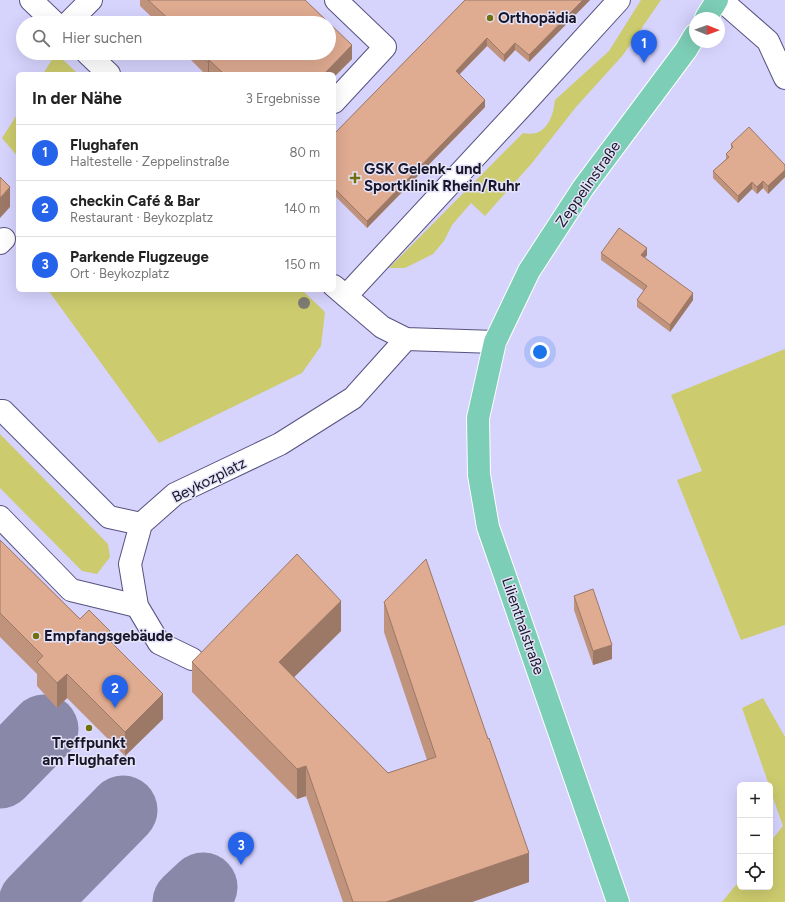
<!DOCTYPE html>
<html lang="de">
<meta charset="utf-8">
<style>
:root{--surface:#fff;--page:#f2f2f2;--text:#222;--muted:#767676;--line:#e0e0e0;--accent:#2563eb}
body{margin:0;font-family:Figtree,sans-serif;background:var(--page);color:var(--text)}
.controls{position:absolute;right:12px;bottom:12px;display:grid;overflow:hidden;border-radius:6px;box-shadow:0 4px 16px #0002}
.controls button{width:36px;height:36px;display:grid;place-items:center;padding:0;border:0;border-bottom:1px solid var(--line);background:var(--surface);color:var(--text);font:20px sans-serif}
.compass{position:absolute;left:689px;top:12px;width:36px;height:36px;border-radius:50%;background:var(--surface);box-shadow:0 4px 16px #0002;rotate:91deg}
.you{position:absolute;left:540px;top:352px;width:14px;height:14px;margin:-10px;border:3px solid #fff;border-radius:50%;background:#1a73e8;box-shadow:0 0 0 6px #1a73e833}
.badge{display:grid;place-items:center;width:26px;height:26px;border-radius:50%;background:var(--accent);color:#fff;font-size:13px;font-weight:700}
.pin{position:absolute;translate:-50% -33px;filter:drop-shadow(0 1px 2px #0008)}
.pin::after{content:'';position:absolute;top:21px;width:14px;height:12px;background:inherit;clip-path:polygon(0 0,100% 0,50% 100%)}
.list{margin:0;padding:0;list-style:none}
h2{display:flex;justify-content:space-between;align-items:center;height:52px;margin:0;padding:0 16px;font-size:17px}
h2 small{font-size:13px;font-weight:400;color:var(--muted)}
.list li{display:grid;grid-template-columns:26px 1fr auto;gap:12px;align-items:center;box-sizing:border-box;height:56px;padding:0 16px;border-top:1px solid var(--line)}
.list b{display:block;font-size:15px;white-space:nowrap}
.list p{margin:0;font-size:13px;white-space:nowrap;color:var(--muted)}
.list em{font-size:13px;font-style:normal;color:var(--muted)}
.icon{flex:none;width:22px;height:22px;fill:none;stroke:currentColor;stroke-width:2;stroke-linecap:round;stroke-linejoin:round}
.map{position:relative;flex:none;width:785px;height:902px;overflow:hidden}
.search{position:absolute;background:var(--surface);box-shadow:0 4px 16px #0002;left:16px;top:16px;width:320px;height:44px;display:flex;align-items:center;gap:10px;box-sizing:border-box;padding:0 14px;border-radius:22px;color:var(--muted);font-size:15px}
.panel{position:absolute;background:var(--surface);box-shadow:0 4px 16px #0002;left:16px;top:72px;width:320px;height:220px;border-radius:6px}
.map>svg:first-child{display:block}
.green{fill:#cccb6e}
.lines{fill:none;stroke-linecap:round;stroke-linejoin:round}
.taxiway{stroke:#8a88a8;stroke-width:69}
.minor-casing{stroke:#57527f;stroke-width:24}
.major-casing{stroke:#fff;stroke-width:24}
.minor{stroke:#fff;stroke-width:22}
.major{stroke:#7dceb6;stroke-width:22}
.tree{fill:#7f7d73}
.wall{fill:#c0937d}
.shaded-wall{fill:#9c7866}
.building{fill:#dfab91;stroke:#9c7866}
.poi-dot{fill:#716f10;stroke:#e4e3f8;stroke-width:1.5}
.labels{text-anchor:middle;stroke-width:3;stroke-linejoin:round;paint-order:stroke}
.poi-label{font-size:15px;font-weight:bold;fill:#181628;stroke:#e4e3f8;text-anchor:start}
.street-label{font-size:15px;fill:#181628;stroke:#e4e3f8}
</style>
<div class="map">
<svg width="785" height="902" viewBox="0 0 785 902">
<rect width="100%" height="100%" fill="#d6d3fd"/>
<g class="green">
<path d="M 641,0 L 661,0 L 623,55 L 576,107 L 532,163 L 485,216 L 471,203 L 452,225 L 444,241 L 433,254 L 405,268 L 389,268 L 523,133 C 545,138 553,119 555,100 L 609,51 Z"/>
<polygon points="56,53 78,74 43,74"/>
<polygon points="18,113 18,157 2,138"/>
<polygon points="48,290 302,290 325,312 321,346 302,373 159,443"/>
<polygon points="785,349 785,625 741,640 677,480 702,471 671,395"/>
<polygon points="0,434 108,544 110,557 97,574 82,571 0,488"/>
<polygon points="763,698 785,737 785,902 722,902 740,880 740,887 770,887 770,842 783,826 770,789 770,785 769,785 742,708"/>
</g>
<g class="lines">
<g class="taxiway">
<polyline points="0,774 44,729"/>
<polyline points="33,902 123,810"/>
<polyline points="187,902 203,887"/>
</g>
<g class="minor-casing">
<g id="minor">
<polyline points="31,0 55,23"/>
<polyline points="721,0 768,41 785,78"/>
<polyline points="68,23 91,0"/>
<polyline points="87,53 109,74"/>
<polyline points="334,102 385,47 336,0"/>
<polyline points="0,243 4,239"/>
<polyline points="334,286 382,327 406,339 495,342"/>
<polyline points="346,296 525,103 619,0"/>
<polyline points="0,411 3,411 109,517 141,524"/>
<polyline points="0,517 71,590 137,606"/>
<polyline points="192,659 159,643 137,606 130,564 141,524 175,494 280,444 353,398 406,339"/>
</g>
</g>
<g class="major-casing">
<g id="major">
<polyline points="706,18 717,0"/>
<polyline points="618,902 488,527 479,475 478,418 495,342 529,271 583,188 686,50 695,35"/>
</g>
</g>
<use href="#minor" class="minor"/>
<use href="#major" class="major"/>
</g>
<circle class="tree" cx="304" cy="303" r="6"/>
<g class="wall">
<polygon points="140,0 305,0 329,23 158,23 140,6"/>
<polygon points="465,0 590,0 529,62 515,50 504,62 487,46 459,74 485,107 367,228 334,195 334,134"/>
<polygon points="185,53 329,53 352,59 334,77 334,74 205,74 185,54"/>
<polygon points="731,144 785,165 785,177 768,194 763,188 757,194 752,189 738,203 713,178 713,171 726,159 726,154 731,150"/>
<polygon points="601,253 647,255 645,258 693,300 670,332 637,307 637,300 644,291 601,260"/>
<polygon points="0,540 80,619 110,641 163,719 125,756 67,698 57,708 37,686 37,674 0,637"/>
<polygon points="574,596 612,659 593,665 574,610"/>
<polygon points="384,602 529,882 472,902 343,902 306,796 297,799 192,692 192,662 341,631 294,677 388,773 427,760 384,632"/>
</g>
<g class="shaded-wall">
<polygon points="583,0 590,0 529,62 529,55"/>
<polygon points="487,38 487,46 456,78 456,71"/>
<polygon points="515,43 515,50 504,62 504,55"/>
<polygon points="352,45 352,59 334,77 334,74 324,74"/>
<polygon points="209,60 209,74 208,74 208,62"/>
<polygon points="485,100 485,107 367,228 367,221"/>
<polygon points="785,170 785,177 768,194 768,186"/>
<polygon points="763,181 763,188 757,194 757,187"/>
<polygon points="752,182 752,189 738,203 738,196"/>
<polygon points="10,187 10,207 0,218 0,198"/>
<polygon points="647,248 647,255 641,262 641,255"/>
<polygon points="693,293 693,300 670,332 670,325"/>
<polygon points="341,601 341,631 279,692 279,662"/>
<polygon points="110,631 110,655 105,636"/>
<polygon points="612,645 612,659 593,665 593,651"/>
<polygon points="67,674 67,698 57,708 57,683"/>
<polygon points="163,694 163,719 125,756 125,732"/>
<polygon points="306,766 306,796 297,799 297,769"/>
<polygon points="529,853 529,882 472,902 386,902"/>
</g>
<g class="building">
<polygon points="148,0 305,0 329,23 173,23"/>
<polygon points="465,0 583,0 529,55 515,43 504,55 487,38 456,71 485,100 367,221 334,188 334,134"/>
<polygon points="329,23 352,45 324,74 224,74 209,60 208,62 198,53 329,53"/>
<polygon points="749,127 785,165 785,170 768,186 763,181 757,187 752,182 738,196 713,171 729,157 726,154 733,147 731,144"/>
<polygon points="0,177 10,187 0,198"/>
<polygon points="619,228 647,248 641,255 693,293 670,325 637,300 647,286 601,253"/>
<polygon points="0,540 80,619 89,610 110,631 105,636 163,694 125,732 67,674 57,683 37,662 43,656 0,613"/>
<polygon points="297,554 341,601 279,662 388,773 436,757 384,602 426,559 488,739 489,738 529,853 386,902 353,902 306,766 297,769 192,662"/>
<polygon points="593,589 612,645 593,651 574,596"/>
</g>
<g class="poi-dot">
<circle cx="490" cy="18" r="4"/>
<path d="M353 172h4v4h4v4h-4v4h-4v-4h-4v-4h4z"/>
<circle cx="36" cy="636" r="4"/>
<circle cx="89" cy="728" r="4"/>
</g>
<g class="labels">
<g class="poi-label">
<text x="498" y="23">Orthopädia</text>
<text x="364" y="174">GSK Gelenk- und<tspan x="364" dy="17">Sportklinik Rhein/Ruhr</tspan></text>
<text x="44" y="641">Empfangsgebäude</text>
<text x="89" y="748" text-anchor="middle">Treffpunkt<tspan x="89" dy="17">am Flughafen</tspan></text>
</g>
<g class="street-label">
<text transform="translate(588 184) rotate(-55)" y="5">Zeppelinstraße</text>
<text transform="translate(209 480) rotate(-27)" y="5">Beykozplatz</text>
<text transform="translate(523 626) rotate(71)" y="5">Lilienthalstraße</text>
</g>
</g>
</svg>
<div class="controls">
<button>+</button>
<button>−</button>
<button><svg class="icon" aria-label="locate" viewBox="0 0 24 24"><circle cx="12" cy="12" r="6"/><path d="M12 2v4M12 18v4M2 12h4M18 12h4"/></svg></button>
</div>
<svg class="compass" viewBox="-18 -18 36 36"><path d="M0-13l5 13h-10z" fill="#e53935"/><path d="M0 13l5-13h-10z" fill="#767676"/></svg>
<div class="you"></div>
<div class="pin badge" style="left:644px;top:63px">1</div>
<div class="pin badge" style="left:115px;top:708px">2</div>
<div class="pin badge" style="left:241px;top:865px">3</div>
<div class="search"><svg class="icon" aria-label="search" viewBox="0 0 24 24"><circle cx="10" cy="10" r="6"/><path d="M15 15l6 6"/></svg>Hier suchen</div>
<section class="panel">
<h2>In der Nähe<small>3 Ergebnisse</small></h2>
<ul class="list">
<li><span class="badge">1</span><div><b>Flughafen</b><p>Haltestelle · Zeppelinstraße</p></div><em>80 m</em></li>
<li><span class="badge">2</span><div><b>checkin Café &amp; Bar</b><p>Restaurant · Beykozplatz</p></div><em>140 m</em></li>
<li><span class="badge">3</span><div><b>Parkende Flugzeuge</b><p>Ort · Beykozplatz</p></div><em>150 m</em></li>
</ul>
</section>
</div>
